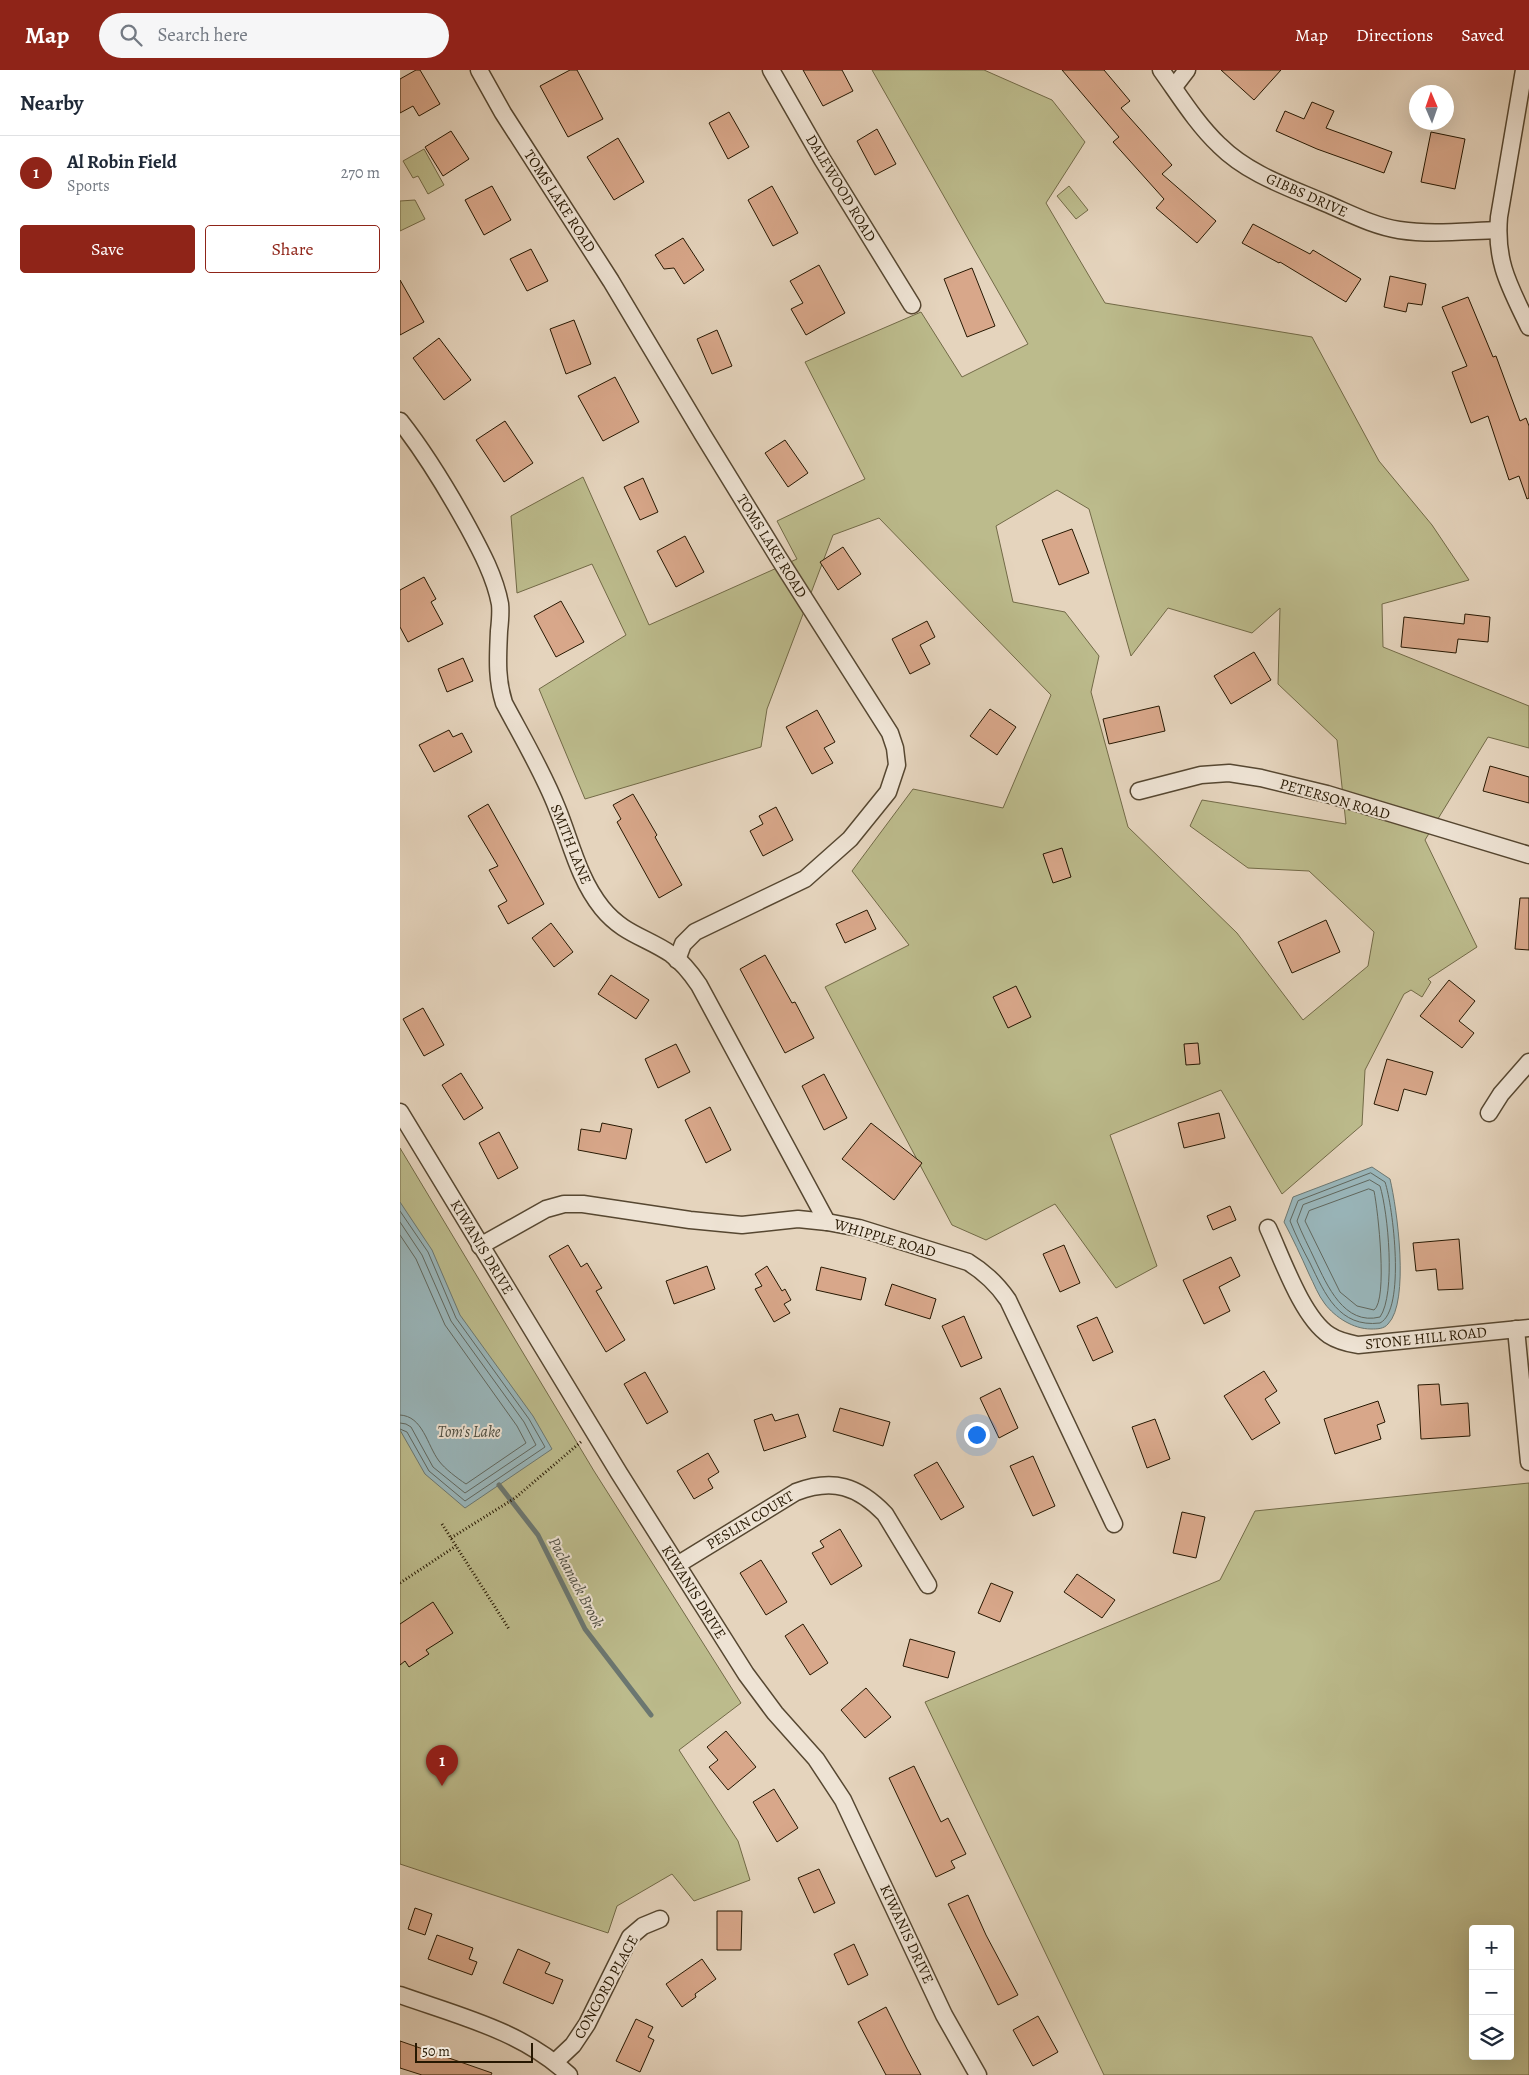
<!DOCTYPE html>
<meta charset="utf-8">
<style>
:root{--surface:#fff;--page:#f6f6f7;--text:#1f2937;--muted:#747a83;--line:#e0e1e3;--accent:#8f2418}
body{margin:0;font-family:Alegreya,serif;background:var(--page);color:var(--text)}
.controls{position:absolute;right:15px;bottom:15px;display:grid;overflow:hidden;border-radius:5px;box-shadow:0 5px 20px #0002}
.controls button{width:45px;height:45px;display:grid;place-items:center;padding:0;border:0;border-bottom:1px solid var(--line);background:var(--surface);color:var(--text);font:25px sans-serif}
.compass{position:absolute;left:1009px;top:15px;width:45px;height:45px;border-radius:50%;background:var(--surface);box-shadow:0 5px 20px #0002;rotate:358deg}
.scale{position:absolute;left:15px;bottom:12px;width:118px;box-sizing:border-box;padding-left:5px;border:2px solid #271802;border-top:0;font-size:14px;line-height:18px;white-space:nowrap;color:#271802;-webkit-text-stroke:4px #eee3d4;paint-order:stroke}
.you{position:absolute;left:576px;top:1364px;width:18px;height:18px;margin:-12px;border:4px solid #fff;border-radius:50%;background:#1a73e8;box-shadow:0 0 0 8px #1a73e833}
.badge{display:grid;place-items:center;width:32px;height:32px;border-radius:50%;background:var(--accent);color:#fff;font-size:16px;font-weight:700}
.pin{position:absolute;translate:-50% -41px;filter:drop-shadow(0 1px 2px #0008)}
.pin::after{content:'';position:absolute;top:26px;width:18px;height:15px;background:inherit;clip-path:polygon(0 0,100% 0,50% 100%)}
.list{margin:0;padding:0;list-style:none}
h2{display:flex;justify-content:space-between;align-items:center;height:65px;margin:0;padding:0 20px;font-size:21px}
h2 small{font-size:16px;font-weight:400;color:var(--muted)}
.list li{display:grid;grid-template-columns:32px 1fr auto;gap:15px;align-items:center;box-sizing:border-box;height:75px;padding:0 20px;border-top:1px solid var(--line)}
.list b{display:block;font-size:19px;white-space:nowrap}
.list p{margin:0;font-size:16px;white-space:nowrap;color:var(--muted)}
.list em{font-size:16px;font-style:normal;color:var(--muted)}
.actions{display:flex;gap:10px;padding:15px 20px}
.actions a{flex:1;padding:11px 0;border:1px solid var(--accent);border-radius:5px;text-align:center;font-size:18px;color:var(--accent)}
.actions .main{background:var(--accent);color:#fff}
.icon{flex:none;width:28px;height:28px;fill:none;stroke:currentColor;stroke-width:2;stroke-linecap:round;stroke-linejoin:round}
.map{position:relative;flex:none;width:1129px;height:2005px;overflow:hidden}
header{display:flex;align-items:center;gap:30px;box-sizing:border-box;height:70px;padding:0 25px;background:var(--accent);color:#fff}
header strong{font-size:24px}
nav{display:flex;gap:28px;margin-inline-start:auto;font-size:18px}
.search{width:350px;height:45px;background:var(--page);display:flex;align-items:center;gap:12px;box-sizing:border-box;padding:0 18px;border-radius:28px;color:var(--muted);font-size:19px}
main{display:flex}
aside{flex:1;background:var(--surface)}
.map>svg:first-child{display:block}
.green{fill:#bcbb8c;stroke:#726a47;fill-rule:evenodd}
.water{fill:#99b6bb;stroke:#6b7771}
.lines{fill:none;stroke-linecap:round;stroke-linejoin:round}
.shore{stroke:#60675e;stroke-width:1}
.stream{stroke:#6b7771;stroke-width:5}
.building{fill:#d8a78a;stroke:#271802}
.street-casing{stroke:#564731;stroke-width:19}
.path{stroke:#271802;stroke-width:3;stroke-dasharray:1 2.5;stroke-linecap:butt}
.street{stroke:#eee3d4;stroke-width:16}
.labels{text-anchor:middle;stroke-width:4;stroke-linejoin:round;paint-order:stroke}
.street-label{font-size:15px;fill:#271802;stroke:#eee3d4}
.water-label{font-size:16px;font-style:italic;fill:#4f4f43;stroke:#eee3d4}
</style>
<header>
<strong>Map</strong>
<div class="search"><svg class="icon" aria-label="search" viewBox="0 0 24 24"><circle cx="10" cy="10" r="6"/><path d="M15 15l6 6"/></svg>Search here</div>
<nav><a>Map</a><a>Directions</a><a>Saved</a></nav>
</header>
<main>
<aside>
<h2>Nearby<small></small></h2>
<ul class="list">
<li><span class="badge">1</span><div><b>Al Robin Field</b><p>Sports</p></div><em>270 m</em></li>
</ul>
<div class="actions"><a class="main">Save</a><a>Share</a></div>
</aside>
<div class="map">
<svg width="1129" height="2005" viewBox="0 0 1129 2005">
<rect width="100%" height="100%" fill="#e5d4bd"/>
<filter id="stains"><feTurbulence type="fractalNoise" baseFrequency=".004" numOctaves="4"/><feColorMatrix values="0 0 0 0 .2 0 0 0 0 .09 0 0 0 0 .02 0 0 0 .5 -.17"/></filter>
<radialGradient id="worn" r=".72"><stop offset=".6" stop-color="#630" stop-opacity="0"/><stop offset="1" stop-color="#630" stop-opacity=".3"/></radialGradient>
<g class="green">
<path d="M 472,0 L 584,0 L 652,30 L 685,72 L 646,133 L 705,233 L 912,267 L 979,391 L 1032,455 L 1069,510 L 982,534 L 983,577 L 1129,636 L 1129,678 L 1088,667 L 1025,770 L 1077,877 L 1028,909 L 1031,912 L 1022,927 L 1011,920 L 1004,924 L 965,1000 L 962,1055 L 882,1124 L 821,1020 L 710,1065 L 757,1196 L 716,1218 L 655,1134 L 586,1170 L 552,1155 L 425,917 L 509,875 L 452,801 L 513,719 L 603,738 L 651,625 L 479,448 L 433,465 L 367,639 L 361,677 L 185,729 L 139,619 L 226,565 L 192,494 L 117,523 L 111,446 L 183,407 L 249,555 L 397,489 L 377,451 L 465,409 L 405,292 L 521,242 L 562,307 L 628,274 ZM 657,420 L 689,439 L 731,586 L 768,538 L 852,563 L 880,538 L 878,614 L 937,670 L 946,754 L 802,730 L 790,756 L 848,798 L 909,801 L 974,862 L 968,896 L 903,950 L 837,863 L 728,757 L 691,622 L 699,586 L 665,542 L 613,532 L 596,456 Z"/>
<polygon points="24,79 44,115 28,124 18,106 13,108 3,91"/>
<polygon points="669,116 688,140 676,149 657,126"/>
<polygon points="15,130 25,149 0,161 0,131"/>
<polygon points="0,1078 194,1401 341,1633 279,1680 338,1771 350,1810 294,1831 272,1804 217,1836 208,1863 0,1794"/>
<path d="M 1129,1413 L 1129,2005 L 704,2005 L 525,1632 L 820,1510 L 855,1441 ZM 1073,1859 L 1110,1859 L 1110,1986 L 1073,1986 Z"/>
</g>
<g class="water">
<path d="M 972,1097 L 990,1109 C 997,1138 1010,1232 988,1254 C 984,1259 977,1259 971,1259 C 953,1259 935,1247 925,1234 C 918,1225 914,1214 909,1204 C 901,1186 893,1169 884,1152 L 893,1127 Z"/>
<polygon points="0,1132 32,1180 60,1245 133,1346 152,1379 65,1438 25,1404 0,1360"/>
</g>
<g class="lines">
<g class="shore">
<path d="M 971,1103 L 985,1112 C 993,1136 1006,1240 980,1253 C 939,1258 925,1224 910,1193 C 903,1180 896,1166 890,1151 L 898,1131 Z"/>
<path d="M 970,1110 L 980,1116 C 988,1142 996,1224 980,1247 C 944,1256 927,1215 915,1190 C 909,1177 902,1164 897,1151 L 903,1135 Z"/>
<path d="M 969,1119 L 974,1121 C 978,1140 988,1230 974,1240 L 957,1236 L 940,1222 L 905,1151 L 909,1141 Z"/>
<polyline points="0,1141 28,1182 56,1248 129,1349 145,1377 65,1431 29,1401 7,1362 0,1359"/>
<polyline points="0,1152 22,1185 51,1251 124,1352 136,1375 65,1423 33,1397 11,1357 6,1354 0,1353"/>
<path d="M 0,1165 L 16,1189 L 45,1255 L 117,1356 L 126,1373 L 66,1414 C 57,1408 45,1399 39,1391 C 27,1375 23,1346 0,1345"/>
</g>
<polyline class="stream" points="99,1415 138,1465 185,1559 251,1645"/>
</g>
<g class="building">
<polygon points="16,0 20,0 40,34 19,46 13,36 0,43 0,9"/>
<polygon points="170,0 177,0 203,49 168,67 140,16"/>
<polygon points="403,0 442,0 453,21 423,36"/>
<polygon points="662,0 704,0 730,31 721,38 772,95 762,104 816,151 797,173 756,138 764,129 713,72 719,67"/>
<polygon points="821,0 881,0 854,30"/>
<polygon points="912,32 934,41 926,58 992,82 984,103 917,79 876,61 885,41 904,49"/>
<polygon points="329,42 349,77 328,89 309,53"/>
<polygon points="477,59 496,94 475,105 457,71"/>
<polygon points="51,61 69,89 43,106 25,77"/>
<polygon points="1031,62 1065,69 1055,119 1021,112"/>
<polygon points="218,68 244,112 214,130 187,87"/>
<polygon points="92,116 111,150 84,165 65,130"/>
<polygon points="372,116 398,163 373,176 348,130"/>
<polygon points="853,154 910,184 913,180 961,209 946,232 880,192 879,193 842,173"/>
<polygon points="283,168 304,200 284,214 274,198 264,199 255,185"/>
<polygon points="131,179 148,211 127,221 110,189"/>
<polygon points="419,195 445,243 406,265 391,239 403,233 390,211"/>
<polygon points="572,198 595,256 567,267 544,209"/>
<polygon points="990,206 1026,214 1022,235 1008,233 1006,242 984,237"/>
<polygon points="0,210 24,252 0,265"/>
<polygon points="1068,227 1093,287 1096,286 1120,351 1126,348 1129,356 1129,428 1127,429 1119,406 1109,410 1088,346 1071,353 1052,302 1067,296 1042,237"/>
<polygon points="174,250 191,294 166,304 150,259"/>
<polygon points="317,260 332,296 312,304 297,269"/>
<polygon points="39,268 71,310 44,330 13,288"/>
<polygon points="215,307 239,352 203,371 178,326"/>
<polygon points="105,351 133,393 104,412 76,370"/>
<polygon points="385,370 408,403 388,417 365,383"/>
<polygon points="243,408 258,442 240,450 224,417"/>
<polygon points="672,459 689,503 659,515 642,470"/>
<polygon points="285,466 304,502 276,517 257,481"/>
<polygon points="443,477 461,504 438,520 420,492"/>
<polygon points="24,507 36,529 31,532 43,554 8,572 0,557 0,520"/>
<polygon points="161,531 184,572 156,587 134,546"/>
<polygon points="1065,544 1090,547 1088,572 1058,569 1056,583 1001,577 1004,547 1064,554"/>
<polygon points="527,551 535,567 520,575 530,594 510,604 492,569"/>
<polygon points="854,582 871,610 831,634 814,606"/>
<polygon points="63,588 73,611 47,622 38,599"/>
<polygon points="759,636 765,661 709,674 703,649"/>
<polygon points="590,639 616,657 597,685 570,666"/>
<polygon points="417,640 435,672 424,678 433,693 412,704 386,657"/>
<polygon points="49,660 53,667 62,663 72,682 34,702 19,675"/>
<polygon points="1090,696 1129,707 1129,733 1083,721"/>
<polygon points="233,724 257,765 255,767 282,815 259,828 217,752 221,749 213,735"/>
<polygon points="88,734 144,834 108,854 98,836 107,831 89,800 98,796 68,746"/>
<polygon points="376,737 393,770 363,786 350,761 363,754 359,746"/>
<polygon points="662,778 671,807 653,813 643,784"/>
<polygon points="1120,828 1129,828 1129,880 1115,879"/>
<polygon points="467,840 476,859 445,873 436,854"/>
<polygon points="926,850 940,882 892,903 878,872"/>
<polygon points="151,853 173,882 154,897 132,868"/>
<polygon points="365,885 392,933 395,932 414,968 385,983 340,899"/>
<polygon points="211,905 249,930 236,949 198,924"/>
<polygon points="1049,910 1075,931 1059,951 1074,963 1062,978 1020,946"/>
<polygon points="616,916 631,947 608,958 593,927"/>
<polygon points="23,938 44,975 24,986 3,949"/>
<polygon points="798,973 800,994 786,995 784,974"/>
<polygon points="276,974 290,1002 258,1018 245,989"/>
<polygon points="987,989 1033,1002 1026,1025 1004,1019 998,1041 974,1034"/>
<polygon points="61,1003 83,1038 64,1050 42,1015"/>
<polygon points="424,1004 447,1048 424,1060 402,1016"/>
<polygon points="310,1037 331,1080 306,1093 285,1050"/>
<polygon points="819,1043 825,1068 784,1078 778,1053"/>
<polygon points="202,1053 232,1059 226,1089 178,1080 181,1059 200,1062"/>
<polygon points="471,1053 522,1093 494,1130 442,1089"/>
<polygon points="99,1062 118,1098 98,1109 79,1073"/>
<polygon points="830,1136 836,1150 813,1160 807,1146"/>
<polygon points="1059,1169 1063,1219 1038,1220 1036,1199 1016,1201 1013,1173"/>
<polygon points="168,1175 181,1197 187,1193 202,1218 196,1221 225,1270 206,1282 149,1186"/>
<polygon points="664,1175 680,1213 660,1222 643,1184"/>
<polygon points="831,1187 840,1206 819,1217 830,1241 804,1254 783,1210"/>
<polygon points="307,1196 315,1219 274,1234 266,1211"/>
<polygon points="367,1196 382,1221 385,1219 391,1230 384,1234 390,1243 374,1252 355,1219 362,1216 355,1204"/>
<polygon points="421,1197 466,1208 461,1230 416,1220"/>
<polygon points="492,1214 536,1229 530,1249 485,1235"/>
<polygon points="564,1246 582,1288 561,1297 542,1256"/>
<polygon points="697,1247 713,1282 693,1291 677,1256"/>
<polygon points="864,1301 877,1321 865,1329 880,1353 852,1370 824,1326"/>
<polygon points="245,1302 268,1342 247,1354 224,1314"/>
<polygon points="1039,1314 1041,1335 1068,1333 1070,1366 1021,1369 1018,1315"/>
<polygon points="600,1318 618,1358 599,1368 580,1328"/>
<polygon points="978,1331 985,1352 977,1355 981,1369 935,1384 924,1349"/>
<polygon points="440,1338 490,1352 483,1376 433,1361"/>
<polygon points="372,1344 375,1351 398,1344 406,1367 364,1381 354,1350"/>
<polygon points="755,1349 770,1389 747,1398 732,1357"/>
<polygon points="308,1383 319,1402 308,1409 313,1418 294,1429 277,1401"/>
<polygon points="633,1386 655,1436 633,1446 610,1396"/>
<polygon points="537,1392 564,1437 541,1450 514,1405"/>
<polygon points="782,1442 805,1447 796,1488 773,1483"/>
<polygon points="440,1459 462,1496 431,1515 412,1483 424,1477 420,1471"/>
<polygon points="361,1490 387,1532 366,1545 340,1503"/>
<polygon points="677,1504 715,1530 702,1548 664,1522"/>
<polygon points="591,1513 613,1522 600,1552 578,1543"/>
<polygon points="33,1532 53,1563 26,1580 29,1584 9,1597 5,1591 0,1595 0,1554"/>
<polygon points="403,1554 428,1593 410,1605 385,1566"/>
<polygon points="510,1569 555,1582 548,1608 503,1596"/>
<polygon points="466,1618 491,1647 465,1668 441,1640"/>
<polygon points="326,1661 356,1697 328,1720 309,1697 318,1690 307,1677"/>
<polygon points="514,1696 541,1752 548,1748 566,1784 551,1791 555,1798 536,1807 489,1708"/>
<polygon points="374,1719 398,1758 377,1772 353,1732"/>
<polygon points="419,1799 435,1833 414,1843 398,1808"/>
<polygon points="568,1825 586,1865 618,1925 598,1935 548,1834"/>
<polygon points="15,1838 32,1844 25,1865 8,1859"/>
<polygon points="317,1841 342,1841 341,1880 317,1880"/>
<polygon points="37,1865 73,1878 69,1889 77,1892 72,1905 28,1889"/>
<polygon points="454,1874 468,1905 448,1915 434,1884"/>
<polygon points="118,1879 150,1893 145,1903 163,1910 153,1934 103,1913"/>
<polygon points="302,1889 316,1909 295,1924 296,1927 282,1937 266,1914"/>
<polygon points="486,1937 507,1979 521,2005 486,2005 458,1952"/>
<polygon points="638,1946 658,1982 633,1996 613,1960"/>
<polygon points="236,1949 253,1957 248,1967 254,1970 240,2002 216,1991"/>
<polygon points="0,1971 92,2003 91,2005 22,2005 0,1998"/>
</g>
<g class="lines">
<g class="street-casing">
<g id="street">
<polyline points="79,0 103,43 211,211 303,365 378,487 490,663 495,678 497,695 488,722 450,769 405,809 295,862 283,874 277,890"/>
<polyline points="371,0 422,89 512,235"/>
<path d="M 761,0 C 779,25 796,53 819,75 C 848,104 888,117 925,133 C 949,143 973,156 999,160 C 1032,165 1065,161 1098,160"/>
<path d="M 1124,0 L 1099,147 C 1095,193 1110,217 1129,257"/>
<polyline points="774,17 787,0"/>
<path d="M 0,351 C 26,384 47,419 68,457 C 81,481 95,507 100,534 C 101,543 100,552 99,561 C 98,586 96,608 104,633 C 122,667 143,702 157,738 C 171,772 178,808 202,838 C 223,864 246,867 271,884 C 282,892 291,903 299,915 L 427,1152"/>
<polyline points="739,721 801,705 829,703 861,708 927,724 1129,785"/>
<polyline points="0,1042 219,1403 346,1604 375,1643 416,1689 443,1730 544,1945 578,2005"/>
<polyline points="1089,1043 1101,1024 1129,992"/>
<path d="M 868,1158 C 882,1188 902,1247 929,1265 C 938,1271 947,1273 958,1275 L 1129,1258"/>
<path d="M 80,1176 L 146,1139 L 164,1134 L 183,1134 L 290,1150 L 342,1155 L 398,1149 L 427,1152 L 459,1158 L 568,1192 C 586,1203 597,1214 608,1230 L 714,1454"/>
<polyline points="1116,1259 1129,1392"/>
<path d="M 277,1495 L 396,1422 C 433,1408 458,1416 485,1444 L 528,1515"/>
<path d="M 0,1925 C 59,1946 122,1961 169,2005"/>
<polyline points="155,1992 173,1975 187,1954 230,1867 243,1856 260,1849"/>
</g>
</g>
<g class="path">
<polyline points="42,1454 109,1559"/>
<polyline points="51,1468 115,1428 182,1371"/>
<polyline points="0,1513 56,1476"/>
</g>
<use href="#street" class="street"/>
</g>
<g class="labels">
<g class="street-label">
<text transform="translate(441 118) rotate(59)" y="5">DALEWOOD ROAD</text>
<text transform="translate(907 125) rotate(24)" y="5">GIBBS DRIVE</text>
<text transform="translate(160 131) rotate(57)" y="5">TOMS LAKE ROAD</text>
<text transform="translate(372 476) rotate(58)" y="5">TOMS LAKE ROAD</text>
<text transform="translate(935 729) rotate(16)" y="5">PETERSON ROAD</text>
<text transform="translate(171 774) rotate(68)" y="5">SMITH LANE</text>
<text transform="translate(485 1168) rotate(16)" y="5">WHIPPLE ROAD</text>
<text transform="translate(82 1177) rotate(59)" y="5">KIWANIS DRIVE</text>
<text transform="translate(1026 1268) rotate(-6)" y="5">STONE HILL ROAD</text>
<text transform="translate(350 1450) rotate(-31)" y="5">PESLIN COURT</text>
<text transform="translate(294 1522) rotate(58)" y="5">KIWANIS DRIVE</text>
<text transform="translate(507 1864) rotate(65)" y="5">KIWANIS DRIVE</text>
<text transform="translate(206 1917) rotate(-61)" y="5">CONCORD PLACE</text>
</g>
<g class="water-label">
<text x="69" y="1367">Tom's Lake</text>
<text transform="translate(177 1512) rotate(62)" y="6">Packanack Brook</text>
</g>
</g>
<rect width="100%" height="100%" filter="url(#stains)"/>
<rect width="100%" height="100%" fill="url(#worn)"/>
</svg>
<div class="controls">
<button>+</button>
<button>−</button>
<button><svg class="icon" aria-label="layers" viewBox="0 0 24 24"><path d="M12 4l9 5-9 5-9-5zM3 14l9 5 9-5"/></svg></button>
</div>
<svg class="compass" viewBox="-18 -18 36 36"><path d="M0-13l5 13h-10z" fill="#e53935"/><path d="M0 13l5-13h-10z" fill="#747a83"/></svg>
<div class="scale">50 m</div>
<div class="you"></div>
<div class="pin badge" style="left:42px;top:1716px">1</div>
</div>
</main>
